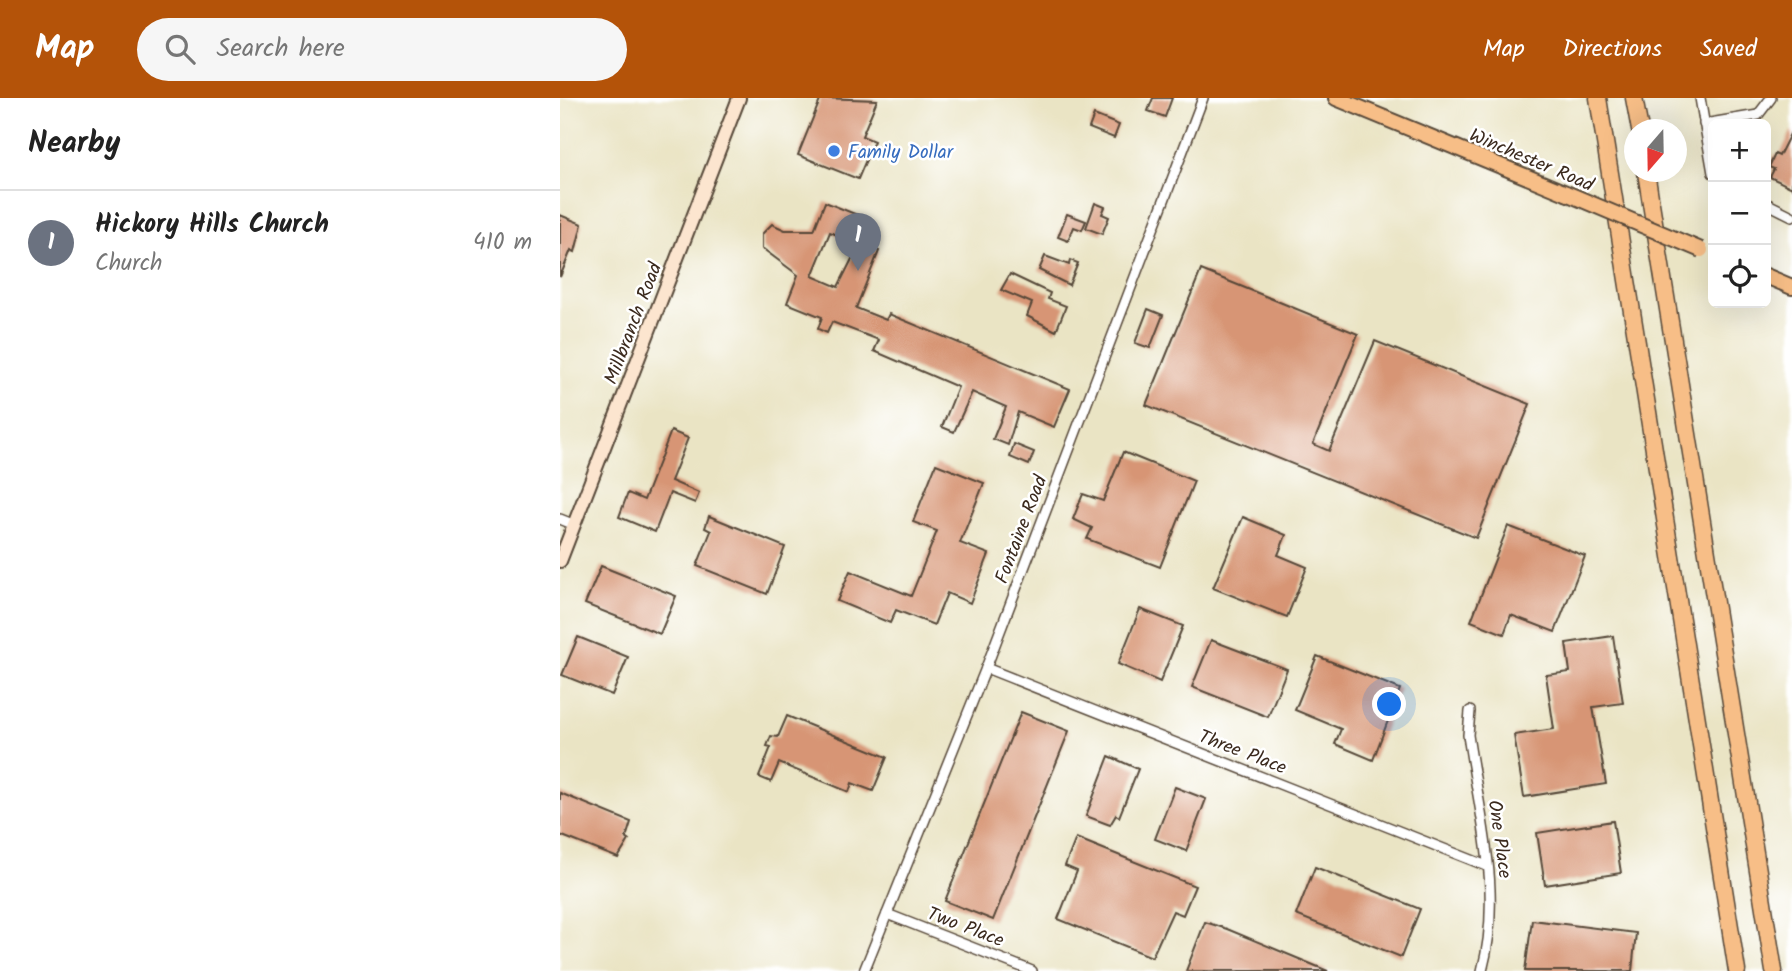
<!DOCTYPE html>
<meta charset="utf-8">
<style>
:root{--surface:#fff;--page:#f6f6f6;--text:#222;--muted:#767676;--line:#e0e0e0;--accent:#b45309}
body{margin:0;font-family:Kalam,sans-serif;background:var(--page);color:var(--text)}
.controls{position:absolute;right:21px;top:21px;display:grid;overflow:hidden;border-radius:10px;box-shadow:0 7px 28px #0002}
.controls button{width:63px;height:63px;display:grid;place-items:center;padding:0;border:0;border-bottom:2px solid var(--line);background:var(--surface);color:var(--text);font:35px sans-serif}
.compass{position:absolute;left:1064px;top:21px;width:63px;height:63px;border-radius:50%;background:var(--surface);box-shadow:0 7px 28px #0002;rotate:200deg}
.you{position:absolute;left:830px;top:607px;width:24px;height:24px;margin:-18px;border:5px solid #fff;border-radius:50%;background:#1a73e8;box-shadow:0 0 0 10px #1a73e833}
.badge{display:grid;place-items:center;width:46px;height:46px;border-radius:50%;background:var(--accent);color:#fff;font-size:23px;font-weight:700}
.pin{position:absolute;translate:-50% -58px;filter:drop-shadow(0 2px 4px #0008)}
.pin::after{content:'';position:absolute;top:37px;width:24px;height:21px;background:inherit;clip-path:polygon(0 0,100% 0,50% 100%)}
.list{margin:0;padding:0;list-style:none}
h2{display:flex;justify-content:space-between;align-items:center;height:91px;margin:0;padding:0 28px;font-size:30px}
h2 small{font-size:23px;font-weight:400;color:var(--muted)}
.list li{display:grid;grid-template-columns:46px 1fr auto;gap:21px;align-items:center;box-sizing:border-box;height:105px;padding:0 28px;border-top:2px solid var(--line)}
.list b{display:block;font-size:26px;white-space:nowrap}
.list p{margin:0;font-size:23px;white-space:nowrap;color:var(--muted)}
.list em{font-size:23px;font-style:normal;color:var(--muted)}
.icon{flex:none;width:38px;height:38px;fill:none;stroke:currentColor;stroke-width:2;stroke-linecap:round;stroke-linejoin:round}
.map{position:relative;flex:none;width:1232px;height:873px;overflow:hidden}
header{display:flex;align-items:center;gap:42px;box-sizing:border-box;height:98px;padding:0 35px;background:var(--accent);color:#fff}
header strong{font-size:33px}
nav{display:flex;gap:38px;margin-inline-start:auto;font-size:24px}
.search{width:490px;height:63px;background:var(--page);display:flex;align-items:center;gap:18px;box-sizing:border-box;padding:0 24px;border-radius:38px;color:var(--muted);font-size:26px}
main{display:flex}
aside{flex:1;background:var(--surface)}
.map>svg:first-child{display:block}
.building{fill:#d79575}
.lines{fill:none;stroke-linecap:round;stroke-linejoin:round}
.minor-casing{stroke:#554637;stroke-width:12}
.secondary-casing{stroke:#554637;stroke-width:16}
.primary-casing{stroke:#554637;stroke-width:18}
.motorway-casing{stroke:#554637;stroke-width:19}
.minor{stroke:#fff;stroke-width:9}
.secondary{stroke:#fce5cf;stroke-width:12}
.primary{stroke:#f7be87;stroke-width:14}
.motorway{stroke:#f7be87;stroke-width:16}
.primary-bridge-casing{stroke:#554637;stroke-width:18;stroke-linecap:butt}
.primary-bridge{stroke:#f7be87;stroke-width:14}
.shop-dot{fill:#3f7fe0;stroke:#fff;stroke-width:2.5}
.labels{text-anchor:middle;stroke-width:5;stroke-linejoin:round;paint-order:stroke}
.shop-label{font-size:19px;fill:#366cbe;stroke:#fff;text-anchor:start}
.street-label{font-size:19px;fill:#3b2a1e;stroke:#fff}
</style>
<header>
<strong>Map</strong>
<div class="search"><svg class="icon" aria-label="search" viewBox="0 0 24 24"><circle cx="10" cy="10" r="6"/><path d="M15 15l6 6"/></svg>Search here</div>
<nav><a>Map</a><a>Directions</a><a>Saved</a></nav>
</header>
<main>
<aside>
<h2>Nearby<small></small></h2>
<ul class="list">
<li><span class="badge" style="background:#6b7280">1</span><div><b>Hickory Hills Church</b><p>Church</p></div><em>410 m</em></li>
</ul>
</aside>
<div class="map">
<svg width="1232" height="873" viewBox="0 0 1232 873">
<rect width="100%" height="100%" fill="#fff"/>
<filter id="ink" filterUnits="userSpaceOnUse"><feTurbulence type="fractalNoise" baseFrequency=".0143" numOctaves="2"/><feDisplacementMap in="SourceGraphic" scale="14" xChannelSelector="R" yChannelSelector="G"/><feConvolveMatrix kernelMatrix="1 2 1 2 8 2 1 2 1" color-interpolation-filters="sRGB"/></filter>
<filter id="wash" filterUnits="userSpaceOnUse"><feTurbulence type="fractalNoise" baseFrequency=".00686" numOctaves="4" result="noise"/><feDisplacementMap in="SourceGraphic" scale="28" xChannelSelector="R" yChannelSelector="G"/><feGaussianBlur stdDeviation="1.57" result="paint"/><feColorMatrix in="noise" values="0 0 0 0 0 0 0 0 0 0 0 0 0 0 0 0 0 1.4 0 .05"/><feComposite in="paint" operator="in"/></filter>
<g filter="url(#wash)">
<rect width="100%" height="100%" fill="#eae4c4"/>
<g id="blocks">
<g class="building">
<polygon points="261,0 317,2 302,38 314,43 298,81 238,57"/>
<polygon points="593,0 612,0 605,19 588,13"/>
<polygon points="534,17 559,27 554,40 529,30"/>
<polygon points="1232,32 1232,90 1210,79 1214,71 1209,69 1215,56 1219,58"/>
<polygon points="265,104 305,120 295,144 270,134 252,178 278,189 300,145 319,153 296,210 326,222 329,216 510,291 494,329 458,314 448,347 433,341 446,309 412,294 394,334 382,329 398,289 314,253 319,242 272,224 267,235 258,231 262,219 227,205 238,177 202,150 202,136 212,126 225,132 254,132"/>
<polygon points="535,105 545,109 542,116 549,119 542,136 526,130"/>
<polygon points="507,116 526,123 522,132 514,129 508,143 498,139"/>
<polygon points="0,117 22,126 15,154 11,152 0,179"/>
<polygon points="485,158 509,167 510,162 518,165 509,187 479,172"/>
<polygon points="641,172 798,236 753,346 769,353 815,243 970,306 916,440 586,307"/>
<polygon points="450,176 490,195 488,201 506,208 496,233 467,218 472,205 441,192"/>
<polygon points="588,211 603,217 590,250 575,245"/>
<polygon points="111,333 128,340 111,383 139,395 135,405 110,395 95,434 59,419 68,395 84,402"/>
<polygon points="454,346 474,354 469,367 450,359"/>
<polygon points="563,354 634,383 600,469 527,441 532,430 513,421 523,396 543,403"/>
<polygon points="376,366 424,385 400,445 429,456 410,505 387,495 374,527 336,512 330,525 277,503 290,473 351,498 377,433 353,424"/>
<polygon points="149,418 225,449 207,496 137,468 151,433 145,430"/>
<polygon points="683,419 726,437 718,457 747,469 727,519 653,490"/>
<polygon points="948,428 1025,458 995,534 951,517 944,536 911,523"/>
<polygon points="41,468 116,498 100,536 25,506"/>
<polygon points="580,511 623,528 600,584 558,566"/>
<polygon points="1053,538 1063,605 1033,609 1046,686 964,699 954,637 994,631 986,577 1010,574 1006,545"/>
<polygon points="18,539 68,559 52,597 2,577"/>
<polygon points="651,542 727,571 708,619 632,589"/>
<polygon points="757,558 840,591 813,662 775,646 781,631 735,612"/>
<polygon points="461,614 509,633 433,822 385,803"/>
<polygon points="227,618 327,659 313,693 292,685 289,694 219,665 211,684 199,679 211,649 207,648 211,638 218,639"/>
<polygon points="549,658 578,671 559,719 556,717 550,727 526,718"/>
<polygon points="615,689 646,701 626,753 595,741"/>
<polygon points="0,695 71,724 66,740 69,742 58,760 0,737"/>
<polygon points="1053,723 1061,775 985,787 977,735"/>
<polygon points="516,740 635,788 623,817 613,813 592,859 498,821 517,773 505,768"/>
<polygon points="755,769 860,811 841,859 736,817"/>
<polygon points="972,822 1076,835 1072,873 965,873"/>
<polygon points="645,824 667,831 768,873 626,873"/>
</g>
</g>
</g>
<g filter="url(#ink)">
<use href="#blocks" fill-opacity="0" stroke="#554637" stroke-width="2"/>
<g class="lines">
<g class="minor-casing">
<g id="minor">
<polyline points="1140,0 1153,75"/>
<polyline points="1144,26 1198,17 1211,0"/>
<polyline points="1206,105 1232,118"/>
<polyline points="0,421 15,427"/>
<polyline points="426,570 927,768"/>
<path d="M 910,613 L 908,637 C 919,714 943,796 922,873"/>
<polyline points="327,816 472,873"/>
<polyline points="304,873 426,570 643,0"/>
</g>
</g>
<g class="secondary-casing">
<polyline id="secondary" points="0,463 179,0"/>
</g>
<g class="primary-casing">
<g id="primary">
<polyline points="776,0 1006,95"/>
<polyline points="1206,178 1232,189"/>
</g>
</g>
<g class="motorway-casing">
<g id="motorway">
<polyline points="1038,0 1177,873"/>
<polyline points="1074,0 1080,32"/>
<polyline points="1086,74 1214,873"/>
</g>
</g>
<use href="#minor" class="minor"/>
<use href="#secondary" class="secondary"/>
<use href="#primary" class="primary"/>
<use href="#motorway" class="motorway"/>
<g class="primary-bridge-casing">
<polyline id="primary-bridge" points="1006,95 1141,152"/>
</g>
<use href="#primary-bridge" class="primary-bridge"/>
</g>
</g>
<circle class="shop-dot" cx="274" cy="53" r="7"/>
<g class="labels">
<g class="shop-label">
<text x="288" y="60">Family Dollar</text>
</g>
<g class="street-label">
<text transform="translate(972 61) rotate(23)" y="7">Winchester Road</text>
<text transform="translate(72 225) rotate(-69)" y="7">Millbranch Road</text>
<text transform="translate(460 431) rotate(-69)" y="7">Fontaine Road</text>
<text transform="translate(683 653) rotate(21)" y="7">Three Place</text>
<text transform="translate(941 741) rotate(82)" y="7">One Place</text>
<text transform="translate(406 828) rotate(21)" y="7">Two Place</text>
</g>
</g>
</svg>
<div class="controls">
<button>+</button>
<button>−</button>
<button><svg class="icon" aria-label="locate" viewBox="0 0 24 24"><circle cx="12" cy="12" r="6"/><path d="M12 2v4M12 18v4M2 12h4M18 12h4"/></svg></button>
</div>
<svg class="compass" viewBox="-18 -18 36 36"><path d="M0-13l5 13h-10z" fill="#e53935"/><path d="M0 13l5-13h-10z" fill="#767676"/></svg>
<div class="you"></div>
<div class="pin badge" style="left:298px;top:173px;background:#6b7280">1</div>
</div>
</main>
